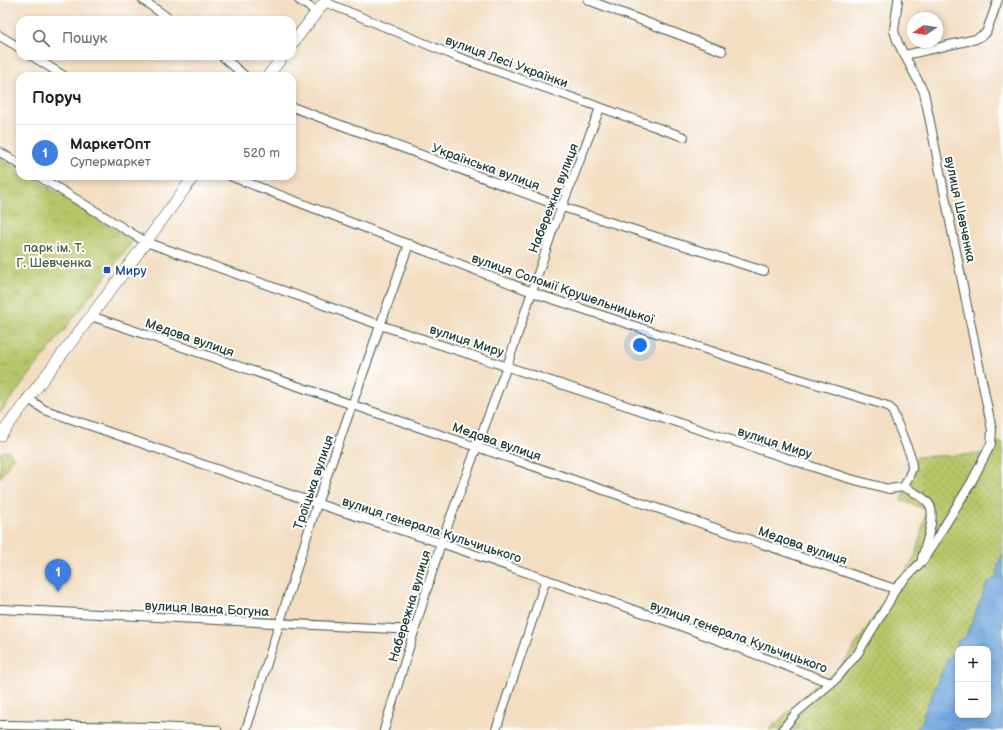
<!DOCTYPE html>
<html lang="uk">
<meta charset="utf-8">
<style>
:root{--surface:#fff;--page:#f6f6f6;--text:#222;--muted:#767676;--line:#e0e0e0;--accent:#0f766e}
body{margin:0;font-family:"Balsamiq Sans",sans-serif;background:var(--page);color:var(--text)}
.controls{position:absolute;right:12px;bottom:12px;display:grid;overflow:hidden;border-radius:8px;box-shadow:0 2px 6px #0003}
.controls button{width:36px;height:36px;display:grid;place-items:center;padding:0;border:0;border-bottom:1px solid var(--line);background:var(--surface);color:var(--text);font:20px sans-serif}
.compass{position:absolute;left:907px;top:12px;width:36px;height:36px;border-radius:50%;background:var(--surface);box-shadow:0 2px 6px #0003;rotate:258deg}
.you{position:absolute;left:640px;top:345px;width:14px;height:14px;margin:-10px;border:3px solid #fff;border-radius:50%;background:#1a73e8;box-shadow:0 0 0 6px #1a73e833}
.badge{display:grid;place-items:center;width:26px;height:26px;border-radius:50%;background:var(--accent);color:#fff;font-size:13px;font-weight:700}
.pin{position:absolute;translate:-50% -33px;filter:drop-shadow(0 1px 2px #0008)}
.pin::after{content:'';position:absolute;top:21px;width:14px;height:12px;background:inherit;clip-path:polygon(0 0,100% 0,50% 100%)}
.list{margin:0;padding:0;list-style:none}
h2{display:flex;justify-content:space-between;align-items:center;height:52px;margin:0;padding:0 16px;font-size:17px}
h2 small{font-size:13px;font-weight:400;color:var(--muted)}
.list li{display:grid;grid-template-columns:26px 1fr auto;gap:12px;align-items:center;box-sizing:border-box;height:56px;padding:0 16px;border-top:1px solid var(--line)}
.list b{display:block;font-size:15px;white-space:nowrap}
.list p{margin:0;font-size:13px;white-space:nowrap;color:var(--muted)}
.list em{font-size:13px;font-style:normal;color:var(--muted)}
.icon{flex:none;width:22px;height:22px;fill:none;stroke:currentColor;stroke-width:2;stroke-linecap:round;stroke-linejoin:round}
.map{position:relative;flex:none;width:1003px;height:730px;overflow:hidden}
.search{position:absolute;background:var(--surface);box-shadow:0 2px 6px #0003;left:16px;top:16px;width:280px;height:44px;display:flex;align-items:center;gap:10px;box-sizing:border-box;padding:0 14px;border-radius:12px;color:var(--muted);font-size:15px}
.panel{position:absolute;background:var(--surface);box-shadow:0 2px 6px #0003;left:16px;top:72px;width:280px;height:108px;border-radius:12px}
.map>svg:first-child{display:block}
.grass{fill:url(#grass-dots);stroke:#6c814e}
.park{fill:url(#park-tufts);stroke:#6c814e}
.water{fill:url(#water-ripples);stroke:#467088;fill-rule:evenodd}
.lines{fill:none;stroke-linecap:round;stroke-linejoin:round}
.minor-casing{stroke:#3f5549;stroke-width:10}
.tertiary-casing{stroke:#3f5549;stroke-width:12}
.minor{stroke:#fff;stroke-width:8}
.tertiary{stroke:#fff;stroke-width:11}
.transit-dot{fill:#1a4fb4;stroke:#fff;stroke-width:1.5}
.labels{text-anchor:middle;stroke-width:4;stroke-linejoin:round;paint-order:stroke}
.street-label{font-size:13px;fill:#1f3d34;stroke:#fff}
.park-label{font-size:13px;fill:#455f41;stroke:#fff}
.transit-label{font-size:13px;fill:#164399;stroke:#fff;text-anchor:start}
</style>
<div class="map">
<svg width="1003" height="730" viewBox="0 0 1003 730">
<defs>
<pattern id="grass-dots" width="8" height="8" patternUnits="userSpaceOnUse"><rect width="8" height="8" fill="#b8c567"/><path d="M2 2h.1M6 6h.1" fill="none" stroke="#95a156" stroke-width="1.8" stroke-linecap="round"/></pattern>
<pattern id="park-tufts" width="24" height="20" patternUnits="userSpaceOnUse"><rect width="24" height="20" fill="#b8c567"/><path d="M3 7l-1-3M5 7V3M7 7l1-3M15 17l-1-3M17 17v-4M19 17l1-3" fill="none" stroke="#95a156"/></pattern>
<pattern id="water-ripples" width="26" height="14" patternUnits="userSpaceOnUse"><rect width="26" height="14" fill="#6da4db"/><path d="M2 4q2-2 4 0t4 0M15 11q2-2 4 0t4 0" fill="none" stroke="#5987b2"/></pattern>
</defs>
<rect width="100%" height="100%" fill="#fff"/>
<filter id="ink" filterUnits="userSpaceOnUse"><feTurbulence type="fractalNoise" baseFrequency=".025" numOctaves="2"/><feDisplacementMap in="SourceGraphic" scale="8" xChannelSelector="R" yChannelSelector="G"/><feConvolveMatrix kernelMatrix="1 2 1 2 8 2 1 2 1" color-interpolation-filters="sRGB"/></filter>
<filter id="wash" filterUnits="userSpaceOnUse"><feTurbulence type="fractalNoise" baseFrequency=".012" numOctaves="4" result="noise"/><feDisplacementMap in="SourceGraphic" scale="16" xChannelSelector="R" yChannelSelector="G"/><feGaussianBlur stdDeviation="0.9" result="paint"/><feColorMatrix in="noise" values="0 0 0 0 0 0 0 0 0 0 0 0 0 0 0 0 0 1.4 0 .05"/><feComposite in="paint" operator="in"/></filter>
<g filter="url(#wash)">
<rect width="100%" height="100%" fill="#f3dec2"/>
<g class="grass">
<polygon points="999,442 1003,442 1003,555 998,564 997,578 988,582 965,638 957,641 955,652 948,658 924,713 924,721 915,730 769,730 815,686 838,671 915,557 927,510 901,500 916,457 981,454"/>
<polygon points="5,451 9,451 14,457 0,478 0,453"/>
</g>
<polygon class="park" points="0,158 20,170 20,176 30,176 133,241 0,413"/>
<path class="water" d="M 1003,555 L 1003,730 L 915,730 L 923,721 L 924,713 L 948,658 L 955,652 L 957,641 L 965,638 L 988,582 L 997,578 L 998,564 ZM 958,649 L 988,649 L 988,715 L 958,715 Z"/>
</g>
<g filter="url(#ink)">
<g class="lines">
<g class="minor-casing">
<g id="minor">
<polyline points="143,0 171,20"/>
<polyline points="299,0 317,12"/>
<polyline points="588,0 722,51"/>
<polyline points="325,2 455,56 684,137"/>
<polyline points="0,36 20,48"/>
<polyline points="905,55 976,39 986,33 998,0"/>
<polyline points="32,56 64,76"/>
<polyline points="222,56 245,76"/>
<polyline points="292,107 562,207 764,271"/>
<polyline points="0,152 20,165"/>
<polyline points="38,176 146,242 380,325 847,478 889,489 904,487"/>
<polyline points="230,176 543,296 757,366 888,406 892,410 911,457 912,469 904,487"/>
<polyline points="91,316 895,589"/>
<polyline points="27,398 45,410 309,501 441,543 678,625 831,683"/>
<path d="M 904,487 C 911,491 925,497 929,504 C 937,515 925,545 922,558"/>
<polyline points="0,609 414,630"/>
<polyline points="0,725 156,727 217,730"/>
<polyline points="246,730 317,504 409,244"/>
<polyline points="384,730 441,543 507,366 552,232 600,108"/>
<polyline points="496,730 546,579"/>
<polyline points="782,730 796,713 837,678 858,653 889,602 895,589 924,559 971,483 991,444 992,430 924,92 898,43 894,31 898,0"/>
</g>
</g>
<g class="tertiary-casing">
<g id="tertiary">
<polyline points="292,44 326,0"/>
<polyline points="268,76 283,56"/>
<polyline points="0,436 119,279 194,176"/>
</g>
</g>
<use href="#minor" class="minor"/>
<use href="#tertiary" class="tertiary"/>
</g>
</g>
<rect class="transit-dot" x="103" y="266" width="8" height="8" rx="2"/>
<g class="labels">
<g class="street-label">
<text transform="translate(507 61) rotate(20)" y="5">вулиця Лесі Українки</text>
<text transform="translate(486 166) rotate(20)" y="5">Українська вулиця</text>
<text transform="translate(553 198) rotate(-69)" y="5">Набережна вулиця</text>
<text transform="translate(961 209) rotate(78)" y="5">вулиця Шевченка</text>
<text transform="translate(563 288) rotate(19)" y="5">вулиця Соломії Крушельницької</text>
<text transform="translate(190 337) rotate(19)" y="5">Медова вулиця</text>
<text transform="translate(467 340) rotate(18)" y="5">вулиця Миру</text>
<text transform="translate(497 441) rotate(19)" y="5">Медова вулиця</text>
<text transform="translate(775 442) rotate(18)" y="5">вулиця Миру</text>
<text transform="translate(313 482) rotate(-71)" y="5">Троїцька вулиця</text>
<text transform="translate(432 529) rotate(18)" y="5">вулиця генерала Кульчицького</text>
<text transform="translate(803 545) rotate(19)" y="5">Медова вулиця</text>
<text transform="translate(409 606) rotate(-73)" y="5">Набережна вулиця</text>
<text transform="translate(207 608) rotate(3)" y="5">вулиця Івана Богуна</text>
<text transform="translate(739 636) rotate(20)" y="5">вулиця генерала Кульчицького</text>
</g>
<g class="park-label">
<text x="54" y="252">парк ім. Т.<tspan x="54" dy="15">Г. Шевченка</tspan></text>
</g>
<g class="transit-label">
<text x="115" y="275">Миру</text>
</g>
</g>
</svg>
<div class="controls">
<button>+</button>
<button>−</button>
</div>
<svg class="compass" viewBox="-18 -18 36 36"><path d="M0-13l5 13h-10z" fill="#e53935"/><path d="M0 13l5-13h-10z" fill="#767676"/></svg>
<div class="you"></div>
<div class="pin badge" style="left:58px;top:592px;background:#3f7fe0">1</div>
<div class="search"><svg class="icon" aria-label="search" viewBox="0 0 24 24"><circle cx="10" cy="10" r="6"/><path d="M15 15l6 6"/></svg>Пошук</div>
<section class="panel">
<h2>Поруч<small></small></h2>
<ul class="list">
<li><span class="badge" style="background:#3f7fe0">1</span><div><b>МаркетОпт</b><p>Супермаркет</p></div><em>520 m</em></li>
</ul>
</section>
</div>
